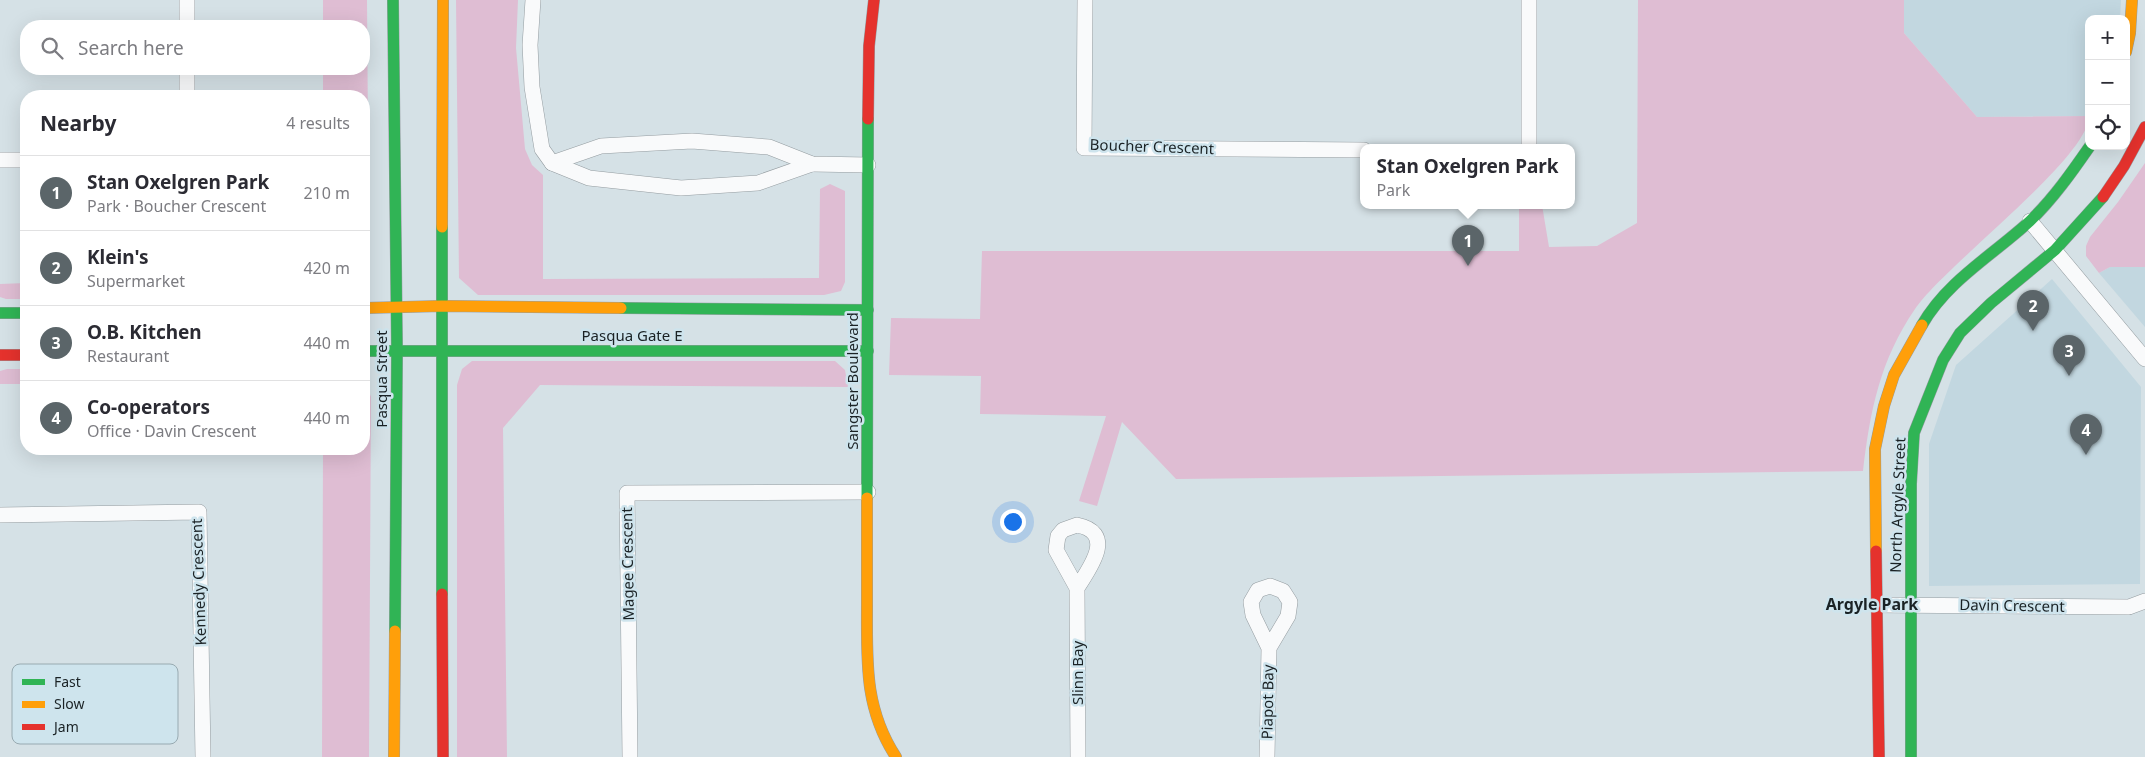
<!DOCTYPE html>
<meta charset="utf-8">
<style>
:root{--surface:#fff;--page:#f7f7f7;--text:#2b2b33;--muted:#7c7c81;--line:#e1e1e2;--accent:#5b6569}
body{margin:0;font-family:"Noto Sans",sans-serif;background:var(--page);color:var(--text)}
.controls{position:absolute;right:15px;top:15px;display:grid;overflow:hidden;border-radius:10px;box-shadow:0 5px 20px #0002}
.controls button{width:45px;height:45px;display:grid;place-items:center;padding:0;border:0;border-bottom:1px solid var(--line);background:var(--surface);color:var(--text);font:25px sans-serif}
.you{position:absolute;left:1012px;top:521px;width:18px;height:18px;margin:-12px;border:4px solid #fff;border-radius:50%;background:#1a73e8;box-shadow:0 0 0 8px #1a73e833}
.badge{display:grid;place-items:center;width:32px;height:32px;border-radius:50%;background:var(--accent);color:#fff;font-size:16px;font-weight:700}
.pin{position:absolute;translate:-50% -41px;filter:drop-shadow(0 1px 2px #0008)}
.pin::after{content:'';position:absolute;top:26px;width:18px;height:15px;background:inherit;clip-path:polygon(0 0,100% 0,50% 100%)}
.popup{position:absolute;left:1360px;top:144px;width:215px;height:65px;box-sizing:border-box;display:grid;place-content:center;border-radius:10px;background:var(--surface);filter:drop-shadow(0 1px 4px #0005);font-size:16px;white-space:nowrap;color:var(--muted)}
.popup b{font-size:19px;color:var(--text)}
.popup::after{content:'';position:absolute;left:50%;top:100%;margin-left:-10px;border:10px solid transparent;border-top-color:var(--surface)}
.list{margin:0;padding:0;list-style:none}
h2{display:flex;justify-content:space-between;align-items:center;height:65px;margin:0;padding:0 20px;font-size:21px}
h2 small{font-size:16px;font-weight:400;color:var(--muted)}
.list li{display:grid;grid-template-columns:32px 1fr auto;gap:15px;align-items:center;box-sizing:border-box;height:75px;padding:0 20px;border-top:1px solid var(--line)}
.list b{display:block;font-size:19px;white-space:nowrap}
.list p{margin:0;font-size:16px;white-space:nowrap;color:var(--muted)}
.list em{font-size:16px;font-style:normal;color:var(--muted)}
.icon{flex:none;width:28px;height:28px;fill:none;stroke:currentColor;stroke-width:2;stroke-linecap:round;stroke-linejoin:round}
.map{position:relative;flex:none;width:2145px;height:757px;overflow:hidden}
.search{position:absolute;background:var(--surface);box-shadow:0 5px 20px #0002;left:20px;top:20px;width:350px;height:55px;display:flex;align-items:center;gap:12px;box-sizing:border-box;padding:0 18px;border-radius:20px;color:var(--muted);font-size:19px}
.panel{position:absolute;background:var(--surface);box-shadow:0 5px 20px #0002;left:20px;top:90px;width:350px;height:365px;border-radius:20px}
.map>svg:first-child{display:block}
.built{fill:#c2d7e0}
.green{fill:#dfbdd3}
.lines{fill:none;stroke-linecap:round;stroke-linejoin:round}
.street-casing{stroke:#949ca0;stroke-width:16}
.fast-casing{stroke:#949ca0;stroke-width:12}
.slow-casing{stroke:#949ca0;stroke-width:12}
.jam-casing{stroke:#949ca0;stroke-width:12}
.street{stroke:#f9fafb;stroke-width:15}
.fast{stroke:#30b455;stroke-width:11}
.slow{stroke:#ff9f0a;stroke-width:11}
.jam{stroke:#e5322d;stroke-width:11}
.labels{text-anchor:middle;stroke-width:5;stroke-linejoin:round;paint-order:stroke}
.street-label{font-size:15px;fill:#1a2225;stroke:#cee4ed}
.neighbourhood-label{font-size:16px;font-weight:bold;fill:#1a2225;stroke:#cee4ed}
.key{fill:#cee4ed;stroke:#98aab1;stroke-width:1}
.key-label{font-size:14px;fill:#1a2225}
</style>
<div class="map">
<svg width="2145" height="757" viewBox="0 0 2145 757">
<rect width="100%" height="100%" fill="#d5e1e6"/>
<g class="built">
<polygon points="1904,0 2121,0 2120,19 2089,19 2089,116 1977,117 1904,33"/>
<polygon points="2110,267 2145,267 2145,327 2099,273"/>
<polygon points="2052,279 2141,387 2140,584 1929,586 1929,444 1956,365"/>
</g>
<g class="green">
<polygon points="323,0 367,0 369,263 364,282 364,96 323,96 323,69 364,69 364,26 323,26"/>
<polygon points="456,0 518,0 516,48 525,149 532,165 543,175 543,279 819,278 820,189 830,184 845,191 845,282 841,291 824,295 478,295 459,278"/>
<path d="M 1638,0 L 1904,0 L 1904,33 L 1977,117 L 2089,116 C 2089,158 1945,265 1915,309 C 1880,360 1870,411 1863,471 L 1176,479 L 1122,422 L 1097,506 L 1079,501 L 1106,416 L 980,414 L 981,376 L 889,375 L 891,318 L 980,319 L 982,251 L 1519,251 L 1519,205 L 1542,205 L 1549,247 L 1597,246 L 1637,223 Z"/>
<polygon points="2145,163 2145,267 2110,267 2099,273 2086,256 2086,246 2090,237 2118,202"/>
<polygon points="26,283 26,299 6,299 0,297 0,284"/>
<polygon points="472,361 835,361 845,370 848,387 540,385 503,428 507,757 457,757 457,385 462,369"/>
<polygon points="7,369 26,369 26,384 0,384 0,371"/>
<polygon points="364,377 371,397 369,757 322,757 323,449 364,449"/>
</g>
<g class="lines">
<g class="street-casing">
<g id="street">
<polyline points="187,0 187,26"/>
<polyline points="533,0 530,45 532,87 542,149 552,163 589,178 681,188 758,183 812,164"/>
<polyline points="1085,0 1084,148 1364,150"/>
<polyline points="1529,0 1529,147"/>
<polyline points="187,69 187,96"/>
<polyline points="0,160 26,160"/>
<polyline points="552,163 601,146 692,141 769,147 812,164 868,165"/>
<polyline points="2030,221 2145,359"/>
<polyline points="0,515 199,512 203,757"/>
<path d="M 1077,588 C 1089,569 1117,533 1077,525 L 1063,530 L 1058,536 L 1056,550 L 1077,588 L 1078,757"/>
<polyline points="1878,605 2129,607 2145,601"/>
<polyline points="630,757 627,493 868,492"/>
<polyline points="1267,757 1269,648 1253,615 1251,602 1258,590 1270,586 1283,591 1290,602 1288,616 1269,648"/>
</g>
</g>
<g class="fast-casing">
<g id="fast">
<polyline points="393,0 397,351 395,631"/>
<polyline points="442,227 442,594"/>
<polyline points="621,308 868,310"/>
<polyline points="0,313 26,313"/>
<path d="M 1922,325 C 1947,281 1993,255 2030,221 C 2053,199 2072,172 2090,146"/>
<polyline points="364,351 868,351"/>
<polyline points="867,498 868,119"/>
<polyline points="1911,757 1911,484 1914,433 1943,360 1960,333 1991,303 2055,250 2103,197"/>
</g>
</g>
<g class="slow-casing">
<g id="slow">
<polyline points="2126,52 2130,33 2132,0"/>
<polyline points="442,227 443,0"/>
<polyline points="364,308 442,306 621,308"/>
<path d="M 867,498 C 867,533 867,569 867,605 C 867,661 864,708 896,757"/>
<polyline points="1876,551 1875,449 1884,406 1894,375 1922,325"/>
<polyline points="394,757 395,631"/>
</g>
</g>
<g class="jam-casing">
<g id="jam">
<polyline points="868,119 869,46 874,0"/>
<polyline points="2103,197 2124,166 2145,127"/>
<polyline points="0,355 26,355"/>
<polyline points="1876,551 1879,757"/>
<polyline points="442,594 443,757"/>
</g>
</g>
<use href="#street" class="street"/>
<use href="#fast" class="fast"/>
<use href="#slow" class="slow"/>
<use href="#jam" class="jam"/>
</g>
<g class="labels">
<g class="street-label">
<text transform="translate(1152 147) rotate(2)" y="5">Boucher Crescent</text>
<text x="632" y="341">Pasqua Gate E</text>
<text transform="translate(382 379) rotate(-90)" y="5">Pasqua Street</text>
<text transform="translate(853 381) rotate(-90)" y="5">Sangster Boulevard</text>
<text transform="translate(1898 505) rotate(-88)" y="5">North Argyle Street</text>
<text transform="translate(628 564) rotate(-91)" y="5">Magee Crescent</text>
<text transform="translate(199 582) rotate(-92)" y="5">Kennedy Crescent</text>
<text transform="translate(2012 606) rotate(1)" y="5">Davin Crescent</text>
<text transform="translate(1078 673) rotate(-90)" y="5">Slinn Bay</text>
<text transform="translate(1268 702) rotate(-89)" y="5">Piapot Bay</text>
</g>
<g class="neighbourhood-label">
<text x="1872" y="610">Argyle Park</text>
</g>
</g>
<rect x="12" y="664" width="166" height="80" rx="8" class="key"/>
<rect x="22" y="679" width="23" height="6" fill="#30b455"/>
<rect x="22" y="701" width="23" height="7" fill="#ff9f0a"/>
<rect x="22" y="724" width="23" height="6" fill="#e5322d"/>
<g class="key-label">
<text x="54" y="687">Fast</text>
<text x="54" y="709">Slow</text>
<text x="54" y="732">Jam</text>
</g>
</svg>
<div class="controls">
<button>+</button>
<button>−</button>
<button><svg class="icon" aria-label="locate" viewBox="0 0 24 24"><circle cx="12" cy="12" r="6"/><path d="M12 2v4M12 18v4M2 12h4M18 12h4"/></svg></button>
</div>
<div class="you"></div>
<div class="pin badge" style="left:1468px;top:266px">1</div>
<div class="popup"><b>Stan Oxelgren Park</b>Park</div>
<div class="pin badge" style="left:2033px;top:331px">2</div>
<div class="pin badge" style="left:2069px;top:376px">3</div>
<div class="pin badge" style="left:2086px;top:455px">4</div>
<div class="search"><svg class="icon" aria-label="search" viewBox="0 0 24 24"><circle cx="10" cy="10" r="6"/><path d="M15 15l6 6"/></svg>Search here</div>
<section class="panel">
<h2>Nearby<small>4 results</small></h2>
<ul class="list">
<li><span class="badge">1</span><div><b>Stan Oxelgren Park</b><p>Park · Boucher Crescent</p></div><em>210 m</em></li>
<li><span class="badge">2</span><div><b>Klein's</b><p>Supermarket</p></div><em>420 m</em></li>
<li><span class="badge">3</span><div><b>O.B. Kitchen</b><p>Restaurant</p></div><em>440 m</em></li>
<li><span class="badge">4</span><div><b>Co-operators</b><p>Office · Davin Crescent</p></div><em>440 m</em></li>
</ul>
</section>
</div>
